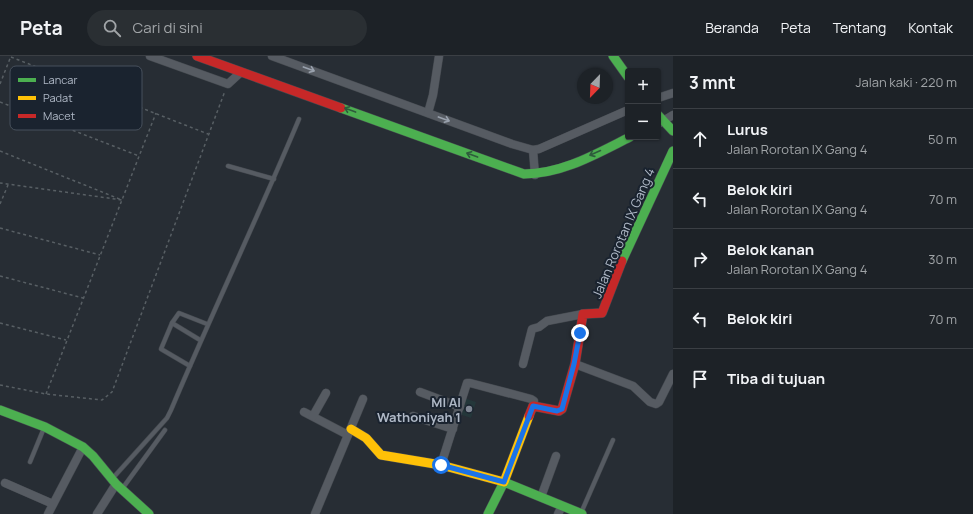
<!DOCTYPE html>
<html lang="id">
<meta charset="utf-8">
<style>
:root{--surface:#1d2227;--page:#2a2f33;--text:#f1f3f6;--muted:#a0a4a7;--line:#3b3f44}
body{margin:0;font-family:Manrope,sans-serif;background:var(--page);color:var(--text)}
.controls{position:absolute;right:12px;top:12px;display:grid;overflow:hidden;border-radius:4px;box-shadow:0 1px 3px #0004}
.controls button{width:36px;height:36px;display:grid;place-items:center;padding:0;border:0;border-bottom:1px solid var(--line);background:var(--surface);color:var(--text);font:20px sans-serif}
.compass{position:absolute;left:577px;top:12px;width:36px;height:36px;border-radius:50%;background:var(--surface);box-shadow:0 1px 3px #0004;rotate:203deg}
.stop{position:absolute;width:12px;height:12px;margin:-9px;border:3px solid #1a73e8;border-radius:50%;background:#fff}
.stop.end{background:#1a73e8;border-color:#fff;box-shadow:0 1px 4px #0008}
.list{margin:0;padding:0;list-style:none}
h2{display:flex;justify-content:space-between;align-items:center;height:52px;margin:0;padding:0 16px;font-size:17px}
h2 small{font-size:13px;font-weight:400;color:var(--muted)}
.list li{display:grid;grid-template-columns:26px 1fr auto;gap:12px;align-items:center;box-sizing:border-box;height:60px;padding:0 16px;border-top:1px solid var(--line)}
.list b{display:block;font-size:15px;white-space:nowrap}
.list p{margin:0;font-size:13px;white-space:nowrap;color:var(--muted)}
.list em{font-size:13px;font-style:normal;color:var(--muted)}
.icon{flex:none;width:22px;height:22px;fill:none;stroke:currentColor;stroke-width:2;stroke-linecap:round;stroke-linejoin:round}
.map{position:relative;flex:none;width:673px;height:458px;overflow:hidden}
header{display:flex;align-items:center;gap:24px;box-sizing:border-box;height:56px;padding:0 20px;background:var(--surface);border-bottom:1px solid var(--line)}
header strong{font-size:19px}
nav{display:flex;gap:22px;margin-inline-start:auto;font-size:14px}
.search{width:280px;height:36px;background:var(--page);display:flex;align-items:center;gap:10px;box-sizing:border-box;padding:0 14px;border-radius:22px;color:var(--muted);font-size:15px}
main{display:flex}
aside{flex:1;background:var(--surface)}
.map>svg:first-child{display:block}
.green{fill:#24373a}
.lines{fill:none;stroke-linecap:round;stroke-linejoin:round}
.lane-casing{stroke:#44494f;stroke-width:5}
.street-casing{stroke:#44494f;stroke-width:9}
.fast-casing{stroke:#44494f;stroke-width:10}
.slow-casing{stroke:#44494f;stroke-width:10}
.jam-casing{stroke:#44494f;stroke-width:10}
.path{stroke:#585f64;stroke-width:1.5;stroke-dasharray:3 3;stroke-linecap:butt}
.lane{stroke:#565b62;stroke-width:4}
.street{stroke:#565b62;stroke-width:8}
.fast{stroke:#4caf50;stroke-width:9}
.slow{stroke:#ffc107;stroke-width:9}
.jam{stroke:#c62828;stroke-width:9}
.oneway{stroke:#99a1ad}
.oneway2{stroke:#2e5b3c}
.route{stroke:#1a73e8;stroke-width:5}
.poi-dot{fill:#7f8793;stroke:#1a232f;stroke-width:1.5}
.labels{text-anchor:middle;stroke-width:4;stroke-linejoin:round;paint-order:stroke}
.street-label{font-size:13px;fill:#afb8c6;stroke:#1a232f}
.poi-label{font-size:13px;font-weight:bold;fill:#afb8c6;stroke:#1a232f;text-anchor:end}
.key{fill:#1a232f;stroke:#47505c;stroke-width:1}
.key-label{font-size:11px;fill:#afb8c6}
</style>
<header>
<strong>Peta</strong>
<div class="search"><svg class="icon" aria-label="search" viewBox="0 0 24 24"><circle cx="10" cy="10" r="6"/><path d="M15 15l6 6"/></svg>Cari di sini</div>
<nav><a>Beranda</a><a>Peta</a><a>Tentang</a><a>Kontak</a></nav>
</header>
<main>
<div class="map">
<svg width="673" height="458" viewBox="0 0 673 458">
<rect width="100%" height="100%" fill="#272d34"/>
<polygon class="green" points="464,342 476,346 471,362 459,358"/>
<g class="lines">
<g class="lane-casing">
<g id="lane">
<polyline points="228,110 274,123"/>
<polyline points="172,267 200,284"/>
<polyline points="190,310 161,293 172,267 179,257 207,268"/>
<polyline points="30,406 44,372"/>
<path d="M 112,423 L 167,362 L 171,354 C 212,257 258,161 299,63"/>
<polyline points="122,433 165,374"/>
<polyline points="581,457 613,384"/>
</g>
</g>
<g class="street-casing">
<g id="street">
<polyline points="150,0 228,28 241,16"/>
<polyline points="272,0 512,88 533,94 539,93 628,54"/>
<polyline points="658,42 673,37"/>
<polyline points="428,57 433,39 439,0"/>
<polyline points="658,68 673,59"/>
<polyline points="533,94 535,119"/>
<polyline points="523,308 532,273 539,271 547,265 583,258"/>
<polyline points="575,308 633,330 650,346 656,348 659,346 673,318"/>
<polyline points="420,336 460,351"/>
<polyline points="304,356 348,379"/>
<polyline points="313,360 326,337"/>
<polyline points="413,360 453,373"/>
<polyline points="441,409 467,327 470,327 531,343 534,345 533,350"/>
<polyline points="5,427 53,448"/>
<polyline points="541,441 556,400"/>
<polyline points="48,458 83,391"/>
<polyline points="97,458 116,428"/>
<polyline points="315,458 363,343"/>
<polyline points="558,458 562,450"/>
</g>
</g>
<g class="fast-casing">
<g id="fast">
<polyline points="613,0 628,21"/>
<path d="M 341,52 L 524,118 C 562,118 596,98 630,81"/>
<polyline points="658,59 673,75"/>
<polyline points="622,205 673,95"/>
<polyline points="0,354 45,371 83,391 93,400 116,428 149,458"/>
<polyline points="488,458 504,426 582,458"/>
</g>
</g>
<g class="slow-casing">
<polyline id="slow" points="351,373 366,382 381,399 441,409 504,426 529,360"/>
</g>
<g class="jam-casing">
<g id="jam">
<polyline points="197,0 341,52"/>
<polyline points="529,360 533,350 559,355 562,353 575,308 583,258 602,257 622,205"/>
</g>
</g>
<g class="path">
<polyline points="11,1 208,78"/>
<polyline points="0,28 11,0"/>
<polyline points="0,46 139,100"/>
<polyline points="0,95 122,144 0,127"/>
<polyline points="0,148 8,129"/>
<polyline points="0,172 100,199"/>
<polyline points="0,220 83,242"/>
<polyline points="0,267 66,284"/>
<polyline points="0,329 46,338 102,344 112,336 225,35"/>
<polyline points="46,338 156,57"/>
</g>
<use href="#lane" class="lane"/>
<use href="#street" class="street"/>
<use href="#fast" class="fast"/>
<use href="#slow" class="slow"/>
<use href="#jam" class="jam"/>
</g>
<defs><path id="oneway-shaft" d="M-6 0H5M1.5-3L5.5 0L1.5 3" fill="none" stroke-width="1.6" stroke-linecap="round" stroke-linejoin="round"/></defs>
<g class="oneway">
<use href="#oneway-shaft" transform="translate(309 13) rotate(20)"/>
<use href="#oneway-shaft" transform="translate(444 63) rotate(20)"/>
</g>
<g class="oneway2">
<use href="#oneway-shaft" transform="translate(350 54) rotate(-160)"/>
<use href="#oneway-shaft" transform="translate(595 97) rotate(156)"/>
<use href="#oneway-shaft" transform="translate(472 99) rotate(-160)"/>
</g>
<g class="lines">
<polyline class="route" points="441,409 504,426 533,350 557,355 562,353 574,308 580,277"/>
</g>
<circle class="poi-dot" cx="469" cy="353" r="4"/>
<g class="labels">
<g class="street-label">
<text transform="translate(623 177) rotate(-67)" y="5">Jalan Rorotan IX Gang 4</text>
</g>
<g class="poi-label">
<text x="461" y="351">MI Al<tspan x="461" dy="15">Wathoniyah 1</tspan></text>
</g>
</g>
<rect x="10" y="10" width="132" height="64" rx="6" class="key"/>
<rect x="18" y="22" width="18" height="4" fill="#4caf50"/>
<rect x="18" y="40" width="18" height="4" fill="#ffc107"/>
<rect x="18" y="58" width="18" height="4" fill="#c62828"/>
<g class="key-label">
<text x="43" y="28">Lancar</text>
<text x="43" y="46">Padat</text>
<text x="43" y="64">Macet</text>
</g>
</svg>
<div class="controls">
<button>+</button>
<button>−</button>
</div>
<svg class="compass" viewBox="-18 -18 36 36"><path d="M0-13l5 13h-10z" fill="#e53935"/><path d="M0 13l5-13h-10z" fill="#a0a4a7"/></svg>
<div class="stop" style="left:441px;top:409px"></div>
<div class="stop end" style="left:580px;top:277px"></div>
</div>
<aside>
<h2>3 mnt<small>Jalan kaki · 220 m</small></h2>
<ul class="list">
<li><svg class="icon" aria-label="ahead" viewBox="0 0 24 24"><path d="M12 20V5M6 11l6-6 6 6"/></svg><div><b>Lurus</b><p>Jalan Rorotan IX Gang 4</p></div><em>50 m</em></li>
<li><svg class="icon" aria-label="left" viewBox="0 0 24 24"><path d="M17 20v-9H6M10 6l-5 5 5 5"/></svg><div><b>Belok kiri</b><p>Jalan Rorotan IX Gang 4</p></div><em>70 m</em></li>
<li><svg class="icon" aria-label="right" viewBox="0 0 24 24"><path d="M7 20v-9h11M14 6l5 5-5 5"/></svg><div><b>Belok kanan</b><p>Jalan Rorotan IX Gang 4</p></div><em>30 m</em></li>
<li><svg class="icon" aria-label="left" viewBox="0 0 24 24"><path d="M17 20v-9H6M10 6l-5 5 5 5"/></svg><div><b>Belok kiri</b></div><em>70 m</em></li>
<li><svg class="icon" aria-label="arrive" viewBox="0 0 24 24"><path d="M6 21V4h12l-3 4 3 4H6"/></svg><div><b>Tiba di tujuan</b></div></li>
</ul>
</aside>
</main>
